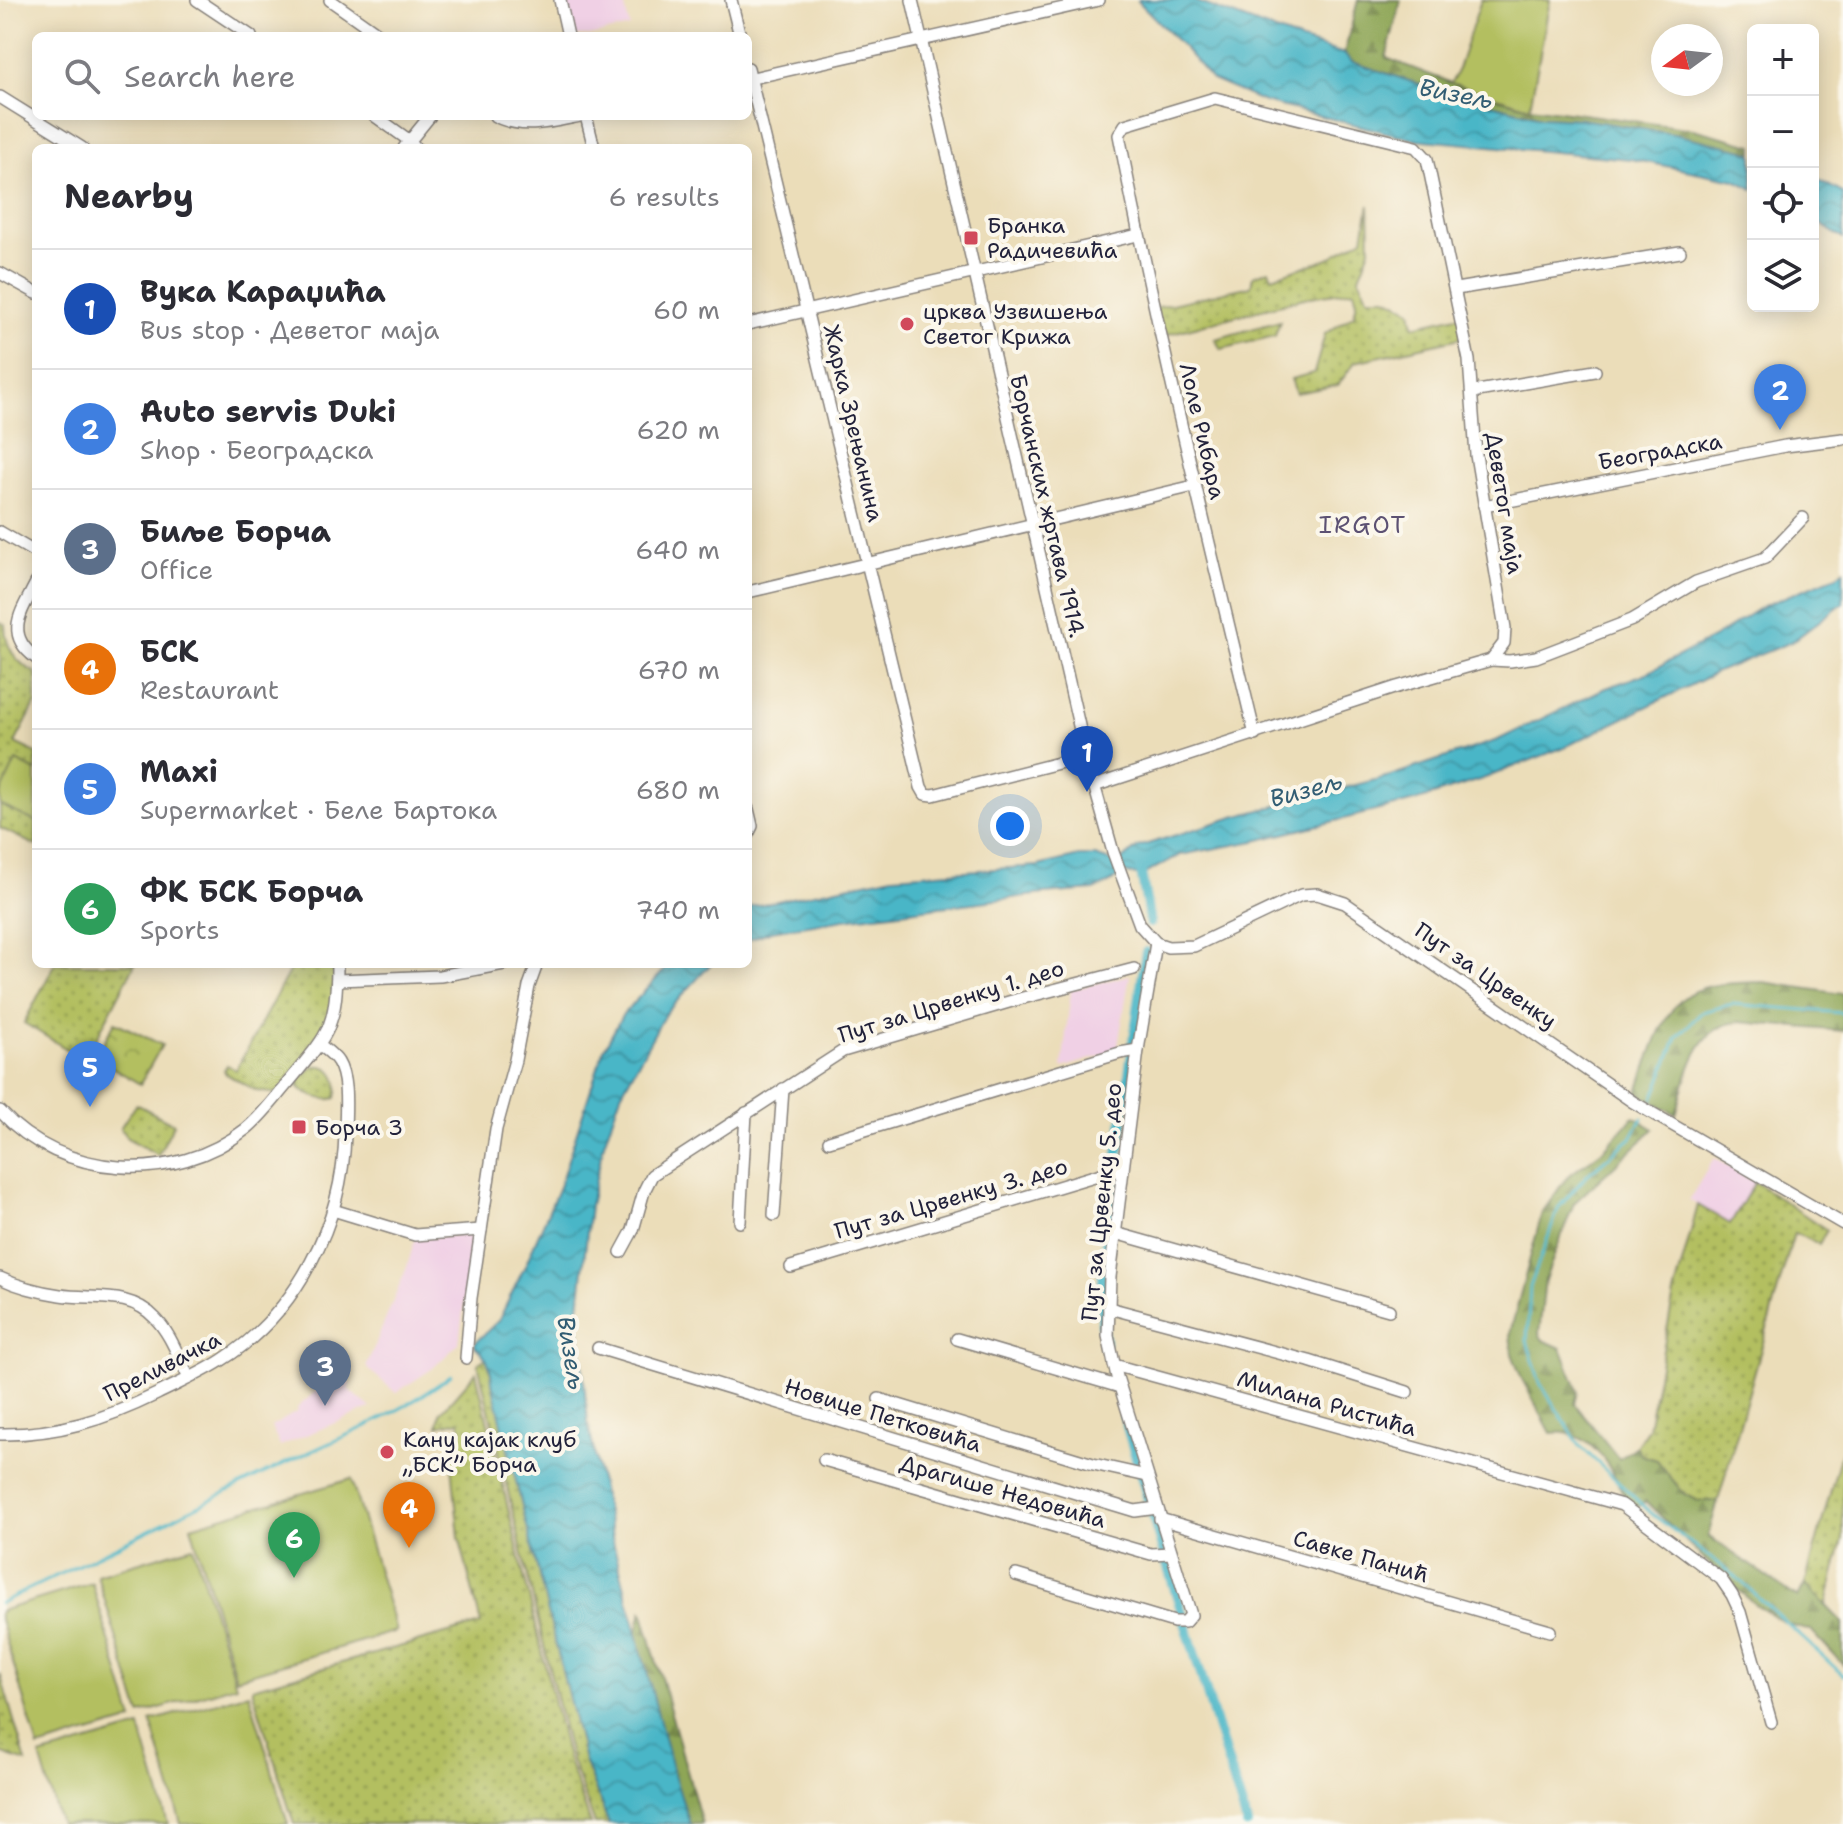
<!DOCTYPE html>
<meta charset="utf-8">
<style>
:root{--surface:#fff;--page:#f2f2f3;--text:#2b2b33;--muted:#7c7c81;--line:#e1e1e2;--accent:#2563eb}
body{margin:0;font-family:"Shantell Sans",sans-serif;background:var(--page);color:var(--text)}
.controls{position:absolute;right:24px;top:24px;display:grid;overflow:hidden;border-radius:12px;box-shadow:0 4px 20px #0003}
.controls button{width:72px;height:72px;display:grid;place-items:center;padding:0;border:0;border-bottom:2px solid var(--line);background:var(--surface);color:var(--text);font:40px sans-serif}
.compass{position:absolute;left:1651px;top:24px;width:72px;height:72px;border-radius:50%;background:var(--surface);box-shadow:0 4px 20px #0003;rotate:255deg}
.you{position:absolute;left:1010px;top:826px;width:28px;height:28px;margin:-20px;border:6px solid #fff;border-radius:50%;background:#1a73e8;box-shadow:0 0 0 12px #1a73e833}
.badge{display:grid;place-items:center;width:52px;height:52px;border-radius:50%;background:var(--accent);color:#fff;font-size:26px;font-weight:700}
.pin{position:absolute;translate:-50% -66px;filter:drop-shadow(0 2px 4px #0008)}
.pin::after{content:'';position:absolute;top:42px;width:28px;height:24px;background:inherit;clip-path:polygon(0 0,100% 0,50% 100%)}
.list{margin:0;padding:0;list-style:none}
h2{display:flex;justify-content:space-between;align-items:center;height:104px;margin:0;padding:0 32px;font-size:34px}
h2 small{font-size:26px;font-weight:400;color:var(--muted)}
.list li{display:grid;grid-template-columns:52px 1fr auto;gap:24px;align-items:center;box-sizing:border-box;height:120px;padding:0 32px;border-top:2px solid var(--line)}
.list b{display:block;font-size:30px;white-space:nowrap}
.list p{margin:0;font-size:26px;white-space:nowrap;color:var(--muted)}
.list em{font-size:26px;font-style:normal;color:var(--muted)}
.icon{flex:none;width:44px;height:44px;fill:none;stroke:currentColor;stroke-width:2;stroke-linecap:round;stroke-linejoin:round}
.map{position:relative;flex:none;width:1843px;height:1824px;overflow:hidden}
.search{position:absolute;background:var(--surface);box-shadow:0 4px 20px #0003;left:32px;top:32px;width:720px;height:88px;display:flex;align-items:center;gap:20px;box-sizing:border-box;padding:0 28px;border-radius:12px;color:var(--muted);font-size:30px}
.panel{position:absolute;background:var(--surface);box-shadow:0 4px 20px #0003;left:32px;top:144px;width:720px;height:824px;border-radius:12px}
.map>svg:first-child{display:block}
.built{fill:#f0d0e5}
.grass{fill:url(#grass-dots);stroke:#6a704e;stroke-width:2}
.forest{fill:url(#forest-firs);stroke:#586448;stroke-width:2}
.park{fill:url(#park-crowns);stroke:#6a704e;stroke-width:2}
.garden{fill:#b3bf60;stroke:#6a704e;stroke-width:2}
.water{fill:url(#water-waves);stroke:#366c81;stroke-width:2}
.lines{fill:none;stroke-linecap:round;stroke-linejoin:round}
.stream{stroke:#4ab6c7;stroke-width:3}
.canal{stroke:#4ab6c7;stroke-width:10}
.minor-casing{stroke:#86807a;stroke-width:14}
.minor{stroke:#fff;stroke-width:11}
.poi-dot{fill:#d1495b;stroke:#fbf7ec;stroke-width:3}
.labels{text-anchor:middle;stroke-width:8;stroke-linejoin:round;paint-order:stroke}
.poi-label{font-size:22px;fill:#22223b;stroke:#fbf7ec;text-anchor:start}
.street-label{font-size:22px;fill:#22223b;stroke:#fbf7ec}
.water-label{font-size:24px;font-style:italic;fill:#325d73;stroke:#fbf7ec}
.neighbourhood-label{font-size:24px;letter-spacing:2px;fill:#5c5173;stroke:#fbf7ec}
</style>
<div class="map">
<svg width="1843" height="1824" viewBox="0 0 1843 1824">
<defs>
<pattern id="grass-dots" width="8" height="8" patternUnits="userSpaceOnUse" patternTransform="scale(2)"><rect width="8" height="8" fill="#b3bf60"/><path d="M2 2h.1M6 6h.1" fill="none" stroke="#919b50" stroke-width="1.8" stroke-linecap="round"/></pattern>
<pattern id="forest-firs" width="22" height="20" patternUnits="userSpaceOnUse" patternTransform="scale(2)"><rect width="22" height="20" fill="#8ea656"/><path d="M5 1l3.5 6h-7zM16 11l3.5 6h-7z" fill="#748748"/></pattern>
<pattern id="park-crowns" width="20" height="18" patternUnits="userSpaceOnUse" patternTransform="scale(2)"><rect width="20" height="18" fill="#b3bf60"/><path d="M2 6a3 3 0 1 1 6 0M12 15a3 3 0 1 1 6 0" fill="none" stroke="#919b50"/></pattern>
<pattern id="water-waves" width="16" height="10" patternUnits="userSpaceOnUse" patternTransform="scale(2)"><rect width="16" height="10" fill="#4ab6c7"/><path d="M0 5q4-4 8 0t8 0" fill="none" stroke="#3d94a3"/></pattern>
</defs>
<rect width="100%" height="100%" fill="#fbf7ec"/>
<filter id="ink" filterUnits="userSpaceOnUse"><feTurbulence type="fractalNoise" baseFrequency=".0125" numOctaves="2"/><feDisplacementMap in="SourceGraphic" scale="16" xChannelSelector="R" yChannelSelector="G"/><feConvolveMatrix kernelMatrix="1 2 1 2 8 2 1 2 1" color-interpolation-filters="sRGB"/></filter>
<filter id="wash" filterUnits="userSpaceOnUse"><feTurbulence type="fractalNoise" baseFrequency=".006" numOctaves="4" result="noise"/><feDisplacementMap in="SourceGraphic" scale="32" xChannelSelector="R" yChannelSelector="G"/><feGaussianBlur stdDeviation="1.8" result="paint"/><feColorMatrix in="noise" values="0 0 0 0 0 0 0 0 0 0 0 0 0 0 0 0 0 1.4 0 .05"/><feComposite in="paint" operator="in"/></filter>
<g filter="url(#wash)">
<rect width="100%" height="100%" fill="#ebddb9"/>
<g class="built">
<polygon points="561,0 623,0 630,27 589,36 569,36"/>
<polygon points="1130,975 1117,1051 1062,1068 1071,990"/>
<polygon points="1714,1158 1755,1182 1730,1224 1689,1200"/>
<polygon points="473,1234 459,1343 433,1368 396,1393 366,1367 407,1267 415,1239"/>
<polygon points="340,1376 351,1385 348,1389 371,1408 280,1446 271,1427 298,1411 297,1408 326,1382 331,1386"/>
</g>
<g class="grass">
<polygon points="1369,205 1370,249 1359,277 1368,297 1387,297 1411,310 1414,326 1461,315 1465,337 1355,362 1338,385 1296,393 1291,379 1314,373 1325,334 1354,315 1357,302 1354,290 1304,298 1161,336 1154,308 1251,286 1253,276 1269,270 1272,277 1328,259 1363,238"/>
<polygon points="1280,321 1275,336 1221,349 1215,339"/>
<path d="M 0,622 L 5,625 C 5,647 16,663 36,673 L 36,703 L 15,743 L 36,753 L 36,846 L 0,828 Z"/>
<polygon points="55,964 135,964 85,1060 24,1023"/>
<polygon points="293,964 337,964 334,1014 278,1094 257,1091 226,1074 224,1070 227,1065 236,1070"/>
<path d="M 314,1066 C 335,1064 340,1081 336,1098 C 324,1102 306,1095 298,1086 L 300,1078 Z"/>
<polygon points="136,1104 174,1124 158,1155 127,1138 120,1128"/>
<polygon points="1755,1182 1827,1230 1819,1244 1794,1233 1718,1501 1698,1501 1683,1493 1657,1460 1641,1455 1636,1447 1648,1428 1674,1294 1698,1205 1730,1224"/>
<polygon points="487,1358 584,1760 609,1824 595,1824 570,1757 478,1363"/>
<polygon points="476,1372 567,1758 591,1824 294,1824 252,1688 481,1624 459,1537 449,1434 462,1429 459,1421 438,1426 440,1413"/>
<polygon points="1843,1446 1843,1539 1826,1607 1805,1584"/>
<polygon points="0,1673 26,1762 0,1753"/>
</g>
<g class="forest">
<polygon points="1358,0 1401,0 1386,58 1475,92 1530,107 1693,129 1753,145 1753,154 1581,119 1541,117 1433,89 1352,62 1344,54"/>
<path d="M 1763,982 L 1843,994 L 1843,1031 L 1739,1022 C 1695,1025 1687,1078 1676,1114 L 1637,1093 C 1649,1062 1659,1013 1689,994 C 1710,982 1740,983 1763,982 Z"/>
<path d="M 1634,1117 L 1654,1129 L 1574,1203 L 1545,1280 L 1539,1334 L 1543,1340 L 1561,1348 L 1578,1391 L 1575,1404 L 1619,1459 L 1636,1447 L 1641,1455 L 1657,1460 L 1683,1493 L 1698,1501 L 1718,1501 L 1708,1536 L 1798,1598 L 1805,1584 L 1843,1623 L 1843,1665 L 1811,1630 C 1763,1629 1682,1534 1645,1501 L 1635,1510 C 1625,1504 1626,1500 1621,1489 C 1608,1460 1585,1428 1551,1433 L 1522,1379 L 1512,1354 L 1510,1333 L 1542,1213 L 1567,1177 L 1603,1150 Z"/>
<polygon points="642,1610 702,1824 684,1824 635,1641"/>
</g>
<polygon class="park" points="115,1022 162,1045 140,1084 95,1057"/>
<g class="garden">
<polygon points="1481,0 1550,0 1530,107 1451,83 1458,69"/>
<polygon points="16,761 36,771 36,822 0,805 0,795"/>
<polygon points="351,1479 396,1631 236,1678 191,1526"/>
<polygon points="193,1546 236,1685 140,1714 97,1575"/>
<polygon points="92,1583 133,1720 38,1748 0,1619 0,1611"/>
<polygon points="249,1693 288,1824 181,1824 151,1721"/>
<polygon points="140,1727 168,1824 60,1824 40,1756"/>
</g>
<g class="water">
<polygon points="1140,0 1193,0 1302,41 1344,54 1352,62 1433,89 1541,117 1581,119 1674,134 1744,150 1753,154 1753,189 1735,180 1631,159 1413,139 1264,102 1212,80 1184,48 1138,1"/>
<polygon points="1813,177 1843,193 1843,239 1813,219"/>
<polygon points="1843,570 1843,603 1793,641 1717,672 1567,746 1485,778 1415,801 1255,841 1180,855 1146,873 1138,875 1124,873 1110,883 1094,890 1044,894 844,919 771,931 748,940 749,907 893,876 1038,866 1079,856 1095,856 1113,862 1124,859 1138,847 1234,817 1390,776 1498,740 1601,690 1647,673 1713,638 1763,606 1836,576"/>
<path d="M 670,964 L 711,964 L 665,1014 L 621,1094 L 604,1143 L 590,1205 L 578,1317 L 588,1423 L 613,1542 L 673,1772 L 690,1824 L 609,1824 L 584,1760 L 492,1383 C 491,1365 487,1357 475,1346 L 475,1343 L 499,1320 L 525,1266 L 559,1187 L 604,1049 L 623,1014 Z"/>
</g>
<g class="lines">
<g class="stream">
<polyline points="1653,1099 1677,1037 1702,1012 1732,1004 1843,1013"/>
<polyline points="1642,1118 1631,1138 1587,1175 1559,1207 1530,1287 1527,1341 1540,1383 1580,1446 1652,1514 1736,1577 1843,1675"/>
<path d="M 0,1603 C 88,1561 175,1517 263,1474 C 327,1442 394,1420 451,1375"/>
</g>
<g class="canal">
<polyline points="1139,861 1150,923"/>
<polyline points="1105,1342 1102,1328 1102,1271 1146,952"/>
<polyline points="1124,1416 1158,1535 1247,1824"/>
</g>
</g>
</g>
<g filter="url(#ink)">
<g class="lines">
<g class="minor-casing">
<g id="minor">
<polyline points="197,0 251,36"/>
<polyline points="330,0 381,36"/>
<polyline points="560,0 568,36"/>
<polyline points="731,0 740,36"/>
<polyline points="912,0 1086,756 1113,852 1140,925 1156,943 1168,947 1194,946 1301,895 1317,894 1345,903 1633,1102 1843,1224"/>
<polyline points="748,68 921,787 925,794 933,795 1086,756"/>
<polyline points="748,79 1099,0"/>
<polyline points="0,97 82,148"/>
<polyline points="375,116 410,141 416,148"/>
<path d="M 495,116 C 523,130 551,122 580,116"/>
<polyline points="586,116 594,148"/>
<polyline points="404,148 430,116"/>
<polyline points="0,273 36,293"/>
<polyline points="1456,289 1680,252"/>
<polyline points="748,324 1138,235"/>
<polyline points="1472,392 1595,371"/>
<polyline points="1484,506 1785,446 1843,439"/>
<polyline points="0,532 36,553"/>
<path d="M 36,583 C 22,611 3,634 36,658"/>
<polyline points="748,592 1194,486"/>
<polyline points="1491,660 1510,661 1536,657 1632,620 1696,582 1765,558 1803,518"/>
<path d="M 1094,786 L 1397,687 L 1491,660 L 1504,643 L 1505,628 L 1476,455 L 1469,360 L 1427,159 L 1416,147 L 1215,98 L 1125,125 L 1119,135 C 1158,336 1207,535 1255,735"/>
<polyline points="748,809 752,826 748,834"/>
<polyline points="337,980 440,976 504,964"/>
<path d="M 0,1111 C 62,1179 174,1186 246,1129 C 262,1116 274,1099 287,1084 C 327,1035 337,1030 337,964"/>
<polyline points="829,1141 1120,1053 1138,1050"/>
<polyline points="333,1210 415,1235 481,1230"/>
<polyline points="774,1215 783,1089"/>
<polyline points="740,1222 746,1113"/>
<polyline points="1115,1233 1389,1310"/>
<polyline points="621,1252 633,1230 644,1191 652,1175 843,1051 1019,999 1134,969"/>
<polyline points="791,1267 1111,1171 1123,1170"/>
<path d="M 0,1278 C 19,1287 40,1292 60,1295 C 94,1300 130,1291 155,1318 C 171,1334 179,1359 189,1378"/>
<polyline points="1109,1308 1309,1361 1407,1392"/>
<polyline points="957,1339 1120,1387"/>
<polyline points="598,1348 1135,1511 1157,1508"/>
<polyline points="466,1358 471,1298 496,1129 515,1060 529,986 537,964"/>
<polyline points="1114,1365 1622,1505 1721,1579 1732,1595 1740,1612 1771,1722"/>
<polyline points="879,1399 1093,1464 1147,1476"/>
<path d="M 0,1434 C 57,1435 106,1419 157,1394 C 179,1383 202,1373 222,1360 C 297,1313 343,1222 345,1134 C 345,1113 349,1080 338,1062 C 334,1055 326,1050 320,1045"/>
<polyline points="824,1460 1151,1554 1171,1553"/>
<polyline points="1160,1519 1550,1631"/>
<polyline points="1016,1575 1174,1622 1185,1622 1191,1615 1117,1377 1108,1336 1110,1277 1123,1170 1138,1050 1156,943"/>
</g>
</g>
<use href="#minor" class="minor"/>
</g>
</g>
<g class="poi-dot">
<rect x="963" y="230" width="16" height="16" rx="4"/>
<circle cx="907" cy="324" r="8"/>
<rect x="291" y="1119" width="16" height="16" rx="4"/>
<circle cx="387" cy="1452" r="8"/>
</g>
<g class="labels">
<g class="poi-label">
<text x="987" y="233">Бранка<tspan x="987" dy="25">Радичевића</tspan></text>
<text x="923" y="319">црква Узвишења<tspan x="923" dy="25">Светог Крижа</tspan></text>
<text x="315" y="1135">Борча 3</text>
<text x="403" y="1447">Кану кајак клуб<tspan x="403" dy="25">„БСК” Борча</tspan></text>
</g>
<g class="street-label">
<text transform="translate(854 423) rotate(77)" y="8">Жарка Зрењанина</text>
<text transform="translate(1203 431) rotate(77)" y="8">Лоле Рибара</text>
<text transform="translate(1660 451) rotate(-10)" y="8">Београдска</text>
<text transform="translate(1505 503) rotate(81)" y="8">Деветог маја</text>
<text transform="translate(1048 506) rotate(77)" y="8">Борчанских жртава 1914.</text>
<text transform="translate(1486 975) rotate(35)" y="8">Пут за Црвенку</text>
<text transform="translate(951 1001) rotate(-17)" y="8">Пут за Црвенку 1. део</text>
<text transform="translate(951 1198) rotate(-16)" y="8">Пут за Црвенку 3. део</text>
<text transform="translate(1101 1202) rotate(-84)" y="8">Пут за Црвенку 5. део</text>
<text transform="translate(162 1366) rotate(-27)" y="8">Преливачка</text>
<text transform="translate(1327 1403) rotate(16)" y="8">Милана Ристића</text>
<text transform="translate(883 1415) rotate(17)" y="8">Новице Петковића</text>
<text transform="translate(1003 1491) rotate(16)" y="8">Драгише Недовића</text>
<text transform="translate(1361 1556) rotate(16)" y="8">Савке Панић</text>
</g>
<g class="water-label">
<text transform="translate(1456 94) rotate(11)" y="8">Визељ</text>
<text transform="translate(1306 790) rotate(-15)" y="8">Визељ</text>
<text transform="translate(571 1353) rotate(81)" y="8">Визељ</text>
</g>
<g class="neighbourhood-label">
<text x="1363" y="533">IRGOT</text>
</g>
</g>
</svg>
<div class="controls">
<button>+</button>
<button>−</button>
<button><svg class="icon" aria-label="locate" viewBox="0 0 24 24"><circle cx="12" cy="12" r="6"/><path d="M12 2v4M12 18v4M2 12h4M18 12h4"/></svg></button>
<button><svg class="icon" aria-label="layers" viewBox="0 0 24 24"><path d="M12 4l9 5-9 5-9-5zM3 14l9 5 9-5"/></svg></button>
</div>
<svg class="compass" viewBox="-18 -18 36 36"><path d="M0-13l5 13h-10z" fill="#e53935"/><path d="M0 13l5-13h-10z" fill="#7c7c81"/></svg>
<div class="you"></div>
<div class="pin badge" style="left:1087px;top:792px;background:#1a4fb4">1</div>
<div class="pin badge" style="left:1780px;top:430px;background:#3f7fe0">2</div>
<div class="pin badge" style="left:325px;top:1406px;background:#5c6f8a">3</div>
<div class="pin badge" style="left:409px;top:1548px;background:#e8710a">4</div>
<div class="pin badge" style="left:90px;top:1107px;background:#3f7fe0">5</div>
<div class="pin badge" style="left:294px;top:1578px;background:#2e9e5b">6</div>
<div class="search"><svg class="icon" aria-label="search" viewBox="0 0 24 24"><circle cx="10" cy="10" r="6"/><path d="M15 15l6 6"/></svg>Search here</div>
<section class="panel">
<h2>Nearby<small>6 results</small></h2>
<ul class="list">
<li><span class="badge" style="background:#1a4fb4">1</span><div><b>Вука Караџића</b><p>Bus stop · Деветог маја</p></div><em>60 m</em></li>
<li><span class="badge" style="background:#3f7fe0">2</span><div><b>Auto servis Duki</b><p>Shop · Београдска</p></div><em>620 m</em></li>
<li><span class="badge" style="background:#5c6f8a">3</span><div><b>Биље Борча</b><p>Office</p></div><em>640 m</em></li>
<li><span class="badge" style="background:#e8710a">4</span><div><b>БСК</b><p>Restaurant</p></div><em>670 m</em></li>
<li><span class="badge" style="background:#3f7fe0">5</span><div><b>Maxi</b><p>Supermarket · Беле Бартока</p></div><em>680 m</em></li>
<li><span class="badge" style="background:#2e9e5b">6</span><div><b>ФК БСК Борча</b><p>Sports</p></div><em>740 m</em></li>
</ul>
</section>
</div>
